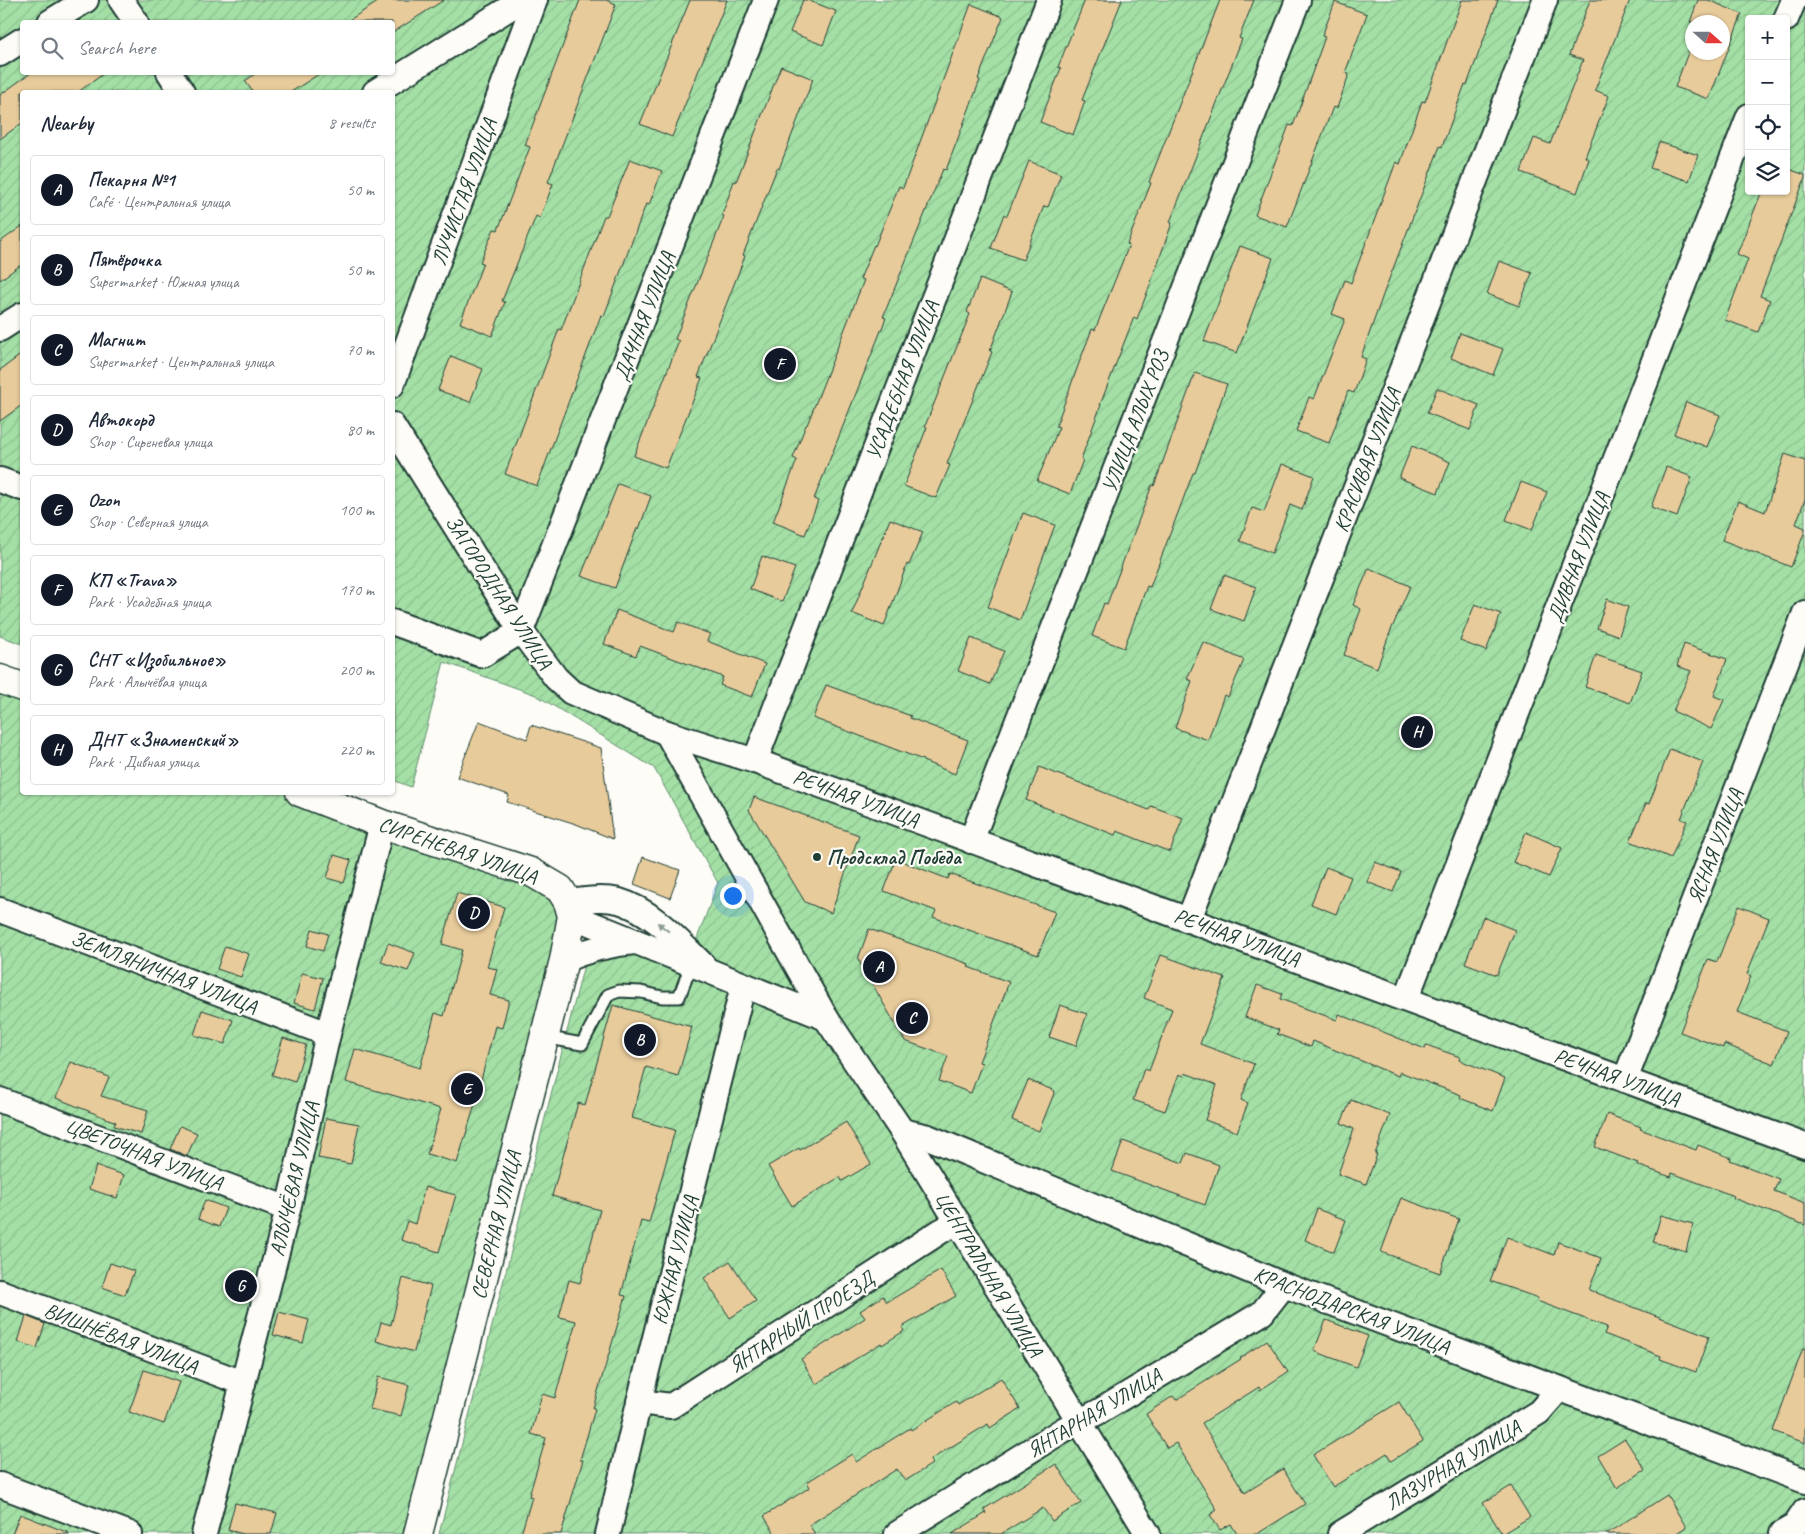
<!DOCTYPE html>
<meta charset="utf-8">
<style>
:root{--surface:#fff;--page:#f2f2f3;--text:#1f2937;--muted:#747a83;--line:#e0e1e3;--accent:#111827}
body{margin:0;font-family:Caveat,sans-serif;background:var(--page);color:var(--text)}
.controls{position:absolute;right:15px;top:15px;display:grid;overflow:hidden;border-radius:5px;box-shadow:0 1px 4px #0004}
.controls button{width:45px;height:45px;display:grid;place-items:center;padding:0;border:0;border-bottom:1px solid var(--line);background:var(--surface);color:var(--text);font:25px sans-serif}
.compass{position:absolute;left:1685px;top:15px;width:45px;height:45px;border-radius:50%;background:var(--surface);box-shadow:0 1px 4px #0004;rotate:111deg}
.you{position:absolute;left:732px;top:895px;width:18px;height:18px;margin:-12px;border:4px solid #fff;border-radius:50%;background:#1a73e8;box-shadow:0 0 0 8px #1a73e833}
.badge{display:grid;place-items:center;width:32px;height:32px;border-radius:50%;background:var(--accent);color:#fff;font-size:16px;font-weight:700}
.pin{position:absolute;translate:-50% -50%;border:2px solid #fff;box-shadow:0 1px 5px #0006}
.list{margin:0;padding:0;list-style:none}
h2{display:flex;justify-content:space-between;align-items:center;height:65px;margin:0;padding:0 20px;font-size:21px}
h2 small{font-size:16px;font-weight:400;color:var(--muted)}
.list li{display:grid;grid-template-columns:32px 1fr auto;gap:15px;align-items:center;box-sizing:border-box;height:70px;margin:0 10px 10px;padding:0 10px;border:1px solid var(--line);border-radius:5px}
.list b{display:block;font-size:19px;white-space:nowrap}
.list p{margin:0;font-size:16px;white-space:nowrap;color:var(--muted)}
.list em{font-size:16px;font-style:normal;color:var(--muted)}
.icon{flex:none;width:28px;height:28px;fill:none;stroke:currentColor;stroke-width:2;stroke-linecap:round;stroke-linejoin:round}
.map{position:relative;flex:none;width:1805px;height:1534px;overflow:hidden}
.search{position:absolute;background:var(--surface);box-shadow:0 1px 4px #0004;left:20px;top:20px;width:375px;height:55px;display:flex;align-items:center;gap:12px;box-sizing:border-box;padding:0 18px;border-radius:5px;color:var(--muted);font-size:19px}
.panel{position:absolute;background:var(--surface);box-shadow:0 1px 4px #0004;left:20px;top:90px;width:375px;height:705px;border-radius:5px}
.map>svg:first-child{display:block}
.garden{fill:url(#garden-furrows);stroke:#628e6d;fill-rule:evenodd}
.building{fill:#e7cb9b;stroke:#1f3d34}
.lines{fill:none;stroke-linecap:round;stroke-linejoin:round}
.service-casing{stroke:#1f3d34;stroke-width:15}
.minor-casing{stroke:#1f3d34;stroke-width:28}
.tertiary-casing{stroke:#1f3d34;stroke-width:31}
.service{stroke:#fdfcf7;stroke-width:11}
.minor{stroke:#fdfcf7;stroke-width:24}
.tertiary{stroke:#fdfcf7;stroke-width:28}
.oneway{fill:#8e9c96}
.poi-dot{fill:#1f3d34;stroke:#fdfcf7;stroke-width:2}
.labels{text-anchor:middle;stroke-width:4.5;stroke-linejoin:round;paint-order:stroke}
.street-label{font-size:21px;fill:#1f3d34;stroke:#fdfcf7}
.poi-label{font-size:21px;font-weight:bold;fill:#1f3d34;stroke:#fdfcf7;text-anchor:start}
</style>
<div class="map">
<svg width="1805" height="1534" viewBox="0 0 1805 1534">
<defs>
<pattern id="garden-furrows" width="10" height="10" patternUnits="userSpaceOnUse" patternTransform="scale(1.25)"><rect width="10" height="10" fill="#a4e0a6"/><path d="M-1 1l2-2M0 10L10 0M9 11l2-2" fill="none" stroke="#8dc190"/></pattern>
</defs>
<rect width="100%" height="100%" fill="#fdfcf7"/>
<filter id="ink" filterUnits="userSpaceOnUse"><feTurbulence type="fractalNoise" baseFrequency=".02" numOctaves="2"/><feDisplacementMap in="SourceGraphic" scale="10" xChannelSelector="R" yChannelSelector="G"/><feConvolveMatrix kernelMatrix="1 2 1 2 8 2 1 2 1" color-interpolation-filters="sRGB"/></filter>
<g filter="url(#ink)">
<g class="garden">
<path d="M 0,0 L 1805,0 L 1805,1534 L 439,1534 L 596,918 L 690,957 L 718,883 L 654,768 L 536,695 L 444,662 L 411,787 L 393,780 L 392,92 L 22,92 L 22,644 L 0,636 ZM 1749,19 L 1786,19 L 1786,191 L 1749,191 ZM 22,22 L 392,22 L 392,72 L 22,72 ZM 1692,22 L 1722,22 L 1722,52 L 1692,52 Z"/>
<polygon points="0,679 22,687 22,792 300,793 382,824 568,902 418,1534 0,1534"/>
</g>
<g class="building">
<polygon points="381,0 444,0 392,33 392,22 346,22"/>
<polygon points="580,0 606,0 616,4 548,182 553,184 540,218 536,216 502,301 505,302 492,336 460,323 483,263 480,262 494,229 498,230 530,147 525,145"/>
<polygon points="690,0 727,0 672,137 640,124"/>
<polygon points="803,0 807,0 836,11 823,45 790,32"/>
<polygon points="1085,0 1122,0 1082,100 1085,101 1073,135 1040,122 1061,68 1058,67"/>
<polygon points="1220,0 1254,0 1239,38 1242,39 1170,222 1172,223 1150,285 1137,319 1134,317 1100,405 1101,405 1081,459 1083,460 1070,494 1037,481 1059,427 1056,426 1079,363 1092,329 1095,330 1129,245 1127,244 1151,183 1149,182"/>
<polygon points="1462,0 1498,0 1467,85 1465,84 1442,147 1440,146 1383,295 1361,357 1366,359 1354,393 1348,391 1329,443 1296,431 1309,397 1314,399 1345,319 1332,314 1345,280 1351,283 1396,162 1400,164 1422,101 1425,102"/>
<polygon points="1590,0 1630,0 1595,90 1609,96 1585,157 1589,159 1577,193 1521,172 1534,138 1550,144 1583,60 1569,55"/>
<polygon points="1698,0 1708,0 1742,14 1709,99 1675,87 1692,42 1692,52 1722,52 1722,22 1690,22"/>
<polygon points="1335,2 1367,14 1345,73 1349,74 1337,108 1333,107 1287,227 1255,215 1289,125 1293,126 1325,37 1322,36"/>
<polygon points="971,4 1003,17 978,79 980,80 946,170 943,169 883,317 886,318 814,499 818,501 805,535 773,522 797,460 793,458 806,425 807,425 864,280 860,279 874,245 875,246 899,186 903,188"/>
<polygon points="781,66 813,79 779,169 777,168 743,255 745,256 698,377 702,378 666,468 634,456 679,341 675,339 724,216 722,215 734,181 736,182"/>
<polygon points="32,72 106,72 78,92 22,92 22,123 0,139 0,95"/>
<polygon points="258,72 322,72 291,92 253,92 245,81"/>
<polygon points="1659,142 1698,155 1689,181 1650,168"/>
<polygon points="630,159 662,171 649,205 646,204 604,316 601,315 537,486 505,474 559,329 561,330 604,216 607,216"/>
<polygon points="1029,161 1061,174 1048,207 1044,206 1023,260 991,248 1004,214 1007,216"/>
<polygon points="1786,168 1805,175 1805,178 1760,296 1770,300 1758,332 1725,320 1748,259 1737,254 1762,191 1786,191"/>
<polygon points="22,226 22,264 0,280 0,242"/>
<polygon points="1240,246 1273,258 1237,353 1204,341"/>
<polygon points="1499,261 1532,273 1519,306 1487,294"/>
<polygon points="980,279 1012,292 990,351 992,352 947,464 950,465 936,498 904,486 927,427 925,426 970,314 967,312"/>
<polygon points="1460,333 1503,349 1493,375 1451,358"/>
<polygon points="22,354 22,405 0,421 0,370"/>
<polygon points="451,356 483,369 470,402 438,390"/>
<polygon points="1195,373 1227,384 1195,473 1193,473 1150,587 1147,586 1124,648 1092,636 1104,603 1107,604 1152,485 1154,486"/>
<polygon points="1437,388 1479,405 1470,430 1427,413"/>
<polygon points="1686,402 1720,415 1707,447 1674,434"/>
<polygon points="1412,446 1450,462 1438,493 1399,478"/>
<polygon points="1785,454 1805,461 1805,499 1796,524 1805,528 1805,531 1791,567 1722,540 1738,501 1765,512"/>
<polygon points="1282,464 1314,476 1302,510 1290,505 1272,553 1240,541 1252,508 1264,512"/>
<polygon points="1666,467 1692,477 1677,517 1651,507"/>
<polygon points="1521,482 1547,492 1532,530 1506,520"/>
<polygon points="618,484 651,496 639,529 637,528 615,588 581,576"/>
<polygon points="1023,513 1055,525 1020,620 988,607"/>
<polygon points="890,519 923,532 909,565 907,564 884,626 852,613"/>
<polygon points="762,556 795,568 782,602 750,589"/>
<polygon points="1369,568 1410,586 1389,635 1377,668 1344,655 1361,609 1353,605"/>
<polygon points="1224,575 1256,587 1244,621 1211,609"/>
<polygon points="1607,599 1628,607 1619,636 1597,628"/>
<polygon points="1475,604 1501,614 1486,651 1460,641"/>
<polygon points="617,610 674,632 678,622 710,634 707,641 765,664 752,697 720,685 723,677 640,646 636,656 604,644"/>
<polygon points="971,638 1004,651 990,684 958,671"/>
<polygon points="1203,642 1244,660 1228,697 1224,695 1208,740 1175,728 1192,681 1187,679"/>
<polygon points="1684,644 1727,659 1714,696 1724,700 1711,729 1673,711 1691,671 1677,666"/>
<polygon points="1596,655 1642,671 1630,703 1585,687"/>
<polygon points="826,685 911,716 910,718 968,740 955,774 923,761 923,760 813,718"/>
<polygon points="479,721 527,739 531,725 601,748 613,839 576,824 507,802 509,795 457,777"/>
<polygon points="1670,749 1703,762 1681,819 1687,821 1671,858 1630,841 1646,803 1649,804"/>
<polygon points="1039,767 1149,810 1151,806 1183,818 1170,852 1117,831 1115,835 1026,800"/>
<polygon points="754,797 859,835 831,913 805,902 749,810"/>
<polygon points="1526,832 1562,848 1549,877 1513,862"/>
<polygon points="334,855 351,860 344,883 327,878"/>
<polygon points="643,857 680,870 670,898 634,884"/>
<polygon points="896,859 948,879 950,874 1055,912 1038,955 933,917 936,911 884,891"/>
<polygon points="1375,862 1401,872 1393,892 1367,882"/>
<polygon points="1326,867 1351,877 1336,914 1311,904"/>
<polygon points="457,893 504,907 487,967 497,969 490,995 509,1000 502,1028 495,1026 473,1111 457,1163 427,1154 441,1109 346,1082 355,1049 420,1068 435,1013 444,1016 462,950 442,944"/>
<polygon points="1739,906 1769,918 1747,974 1751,976 1737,1012 1787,1031 1774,1064 1724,1044 1723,1048 1680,1032 1708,959 1717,962"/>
<polygon points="1483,917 1515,930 1497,975 1465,963"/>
<polygon points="312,929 328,934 323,951 307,946"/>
<polygon points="869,929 969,964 968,967 1009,982 979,1062 982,1063 971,1093 939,1081 948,1056 905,1041 858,959"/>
<polygon points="388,943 415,953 408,971 381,962"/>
<polygon points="225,946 249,954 241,977 217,969"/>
<polygon points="1161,955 1225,978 1200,1044 1254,1064 1241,1100 1248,1103 1237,1132 1205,1120 1217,1085 1185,1073 1184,1076 1179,1074 1165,1111 1133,1100 1144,1069 1149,1071 1172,1009 1144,998"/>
<polygon points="302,973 323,978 315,1009 294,1003"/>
<polygon points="1257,985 1282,994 1280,999 1337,1020 1339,1014 1425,1049 1426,1045 1460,1057 1459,1060 1505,1078 1493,1111 1460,1098 1461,1095 1400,1072 1398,1076 1313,1041 1311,1047 1277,1034 1279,1030 1245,1017"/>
<polygon points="613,1005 692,1027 678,1076 646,1067 632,1118 675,1130 649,1223 641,1221 621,1295 626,1296 593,1408 595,1409 580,1460 583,1460 561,1534 521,1534 532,1497 529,1496 546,1438 531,1434 542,1394 555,1398 576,1321 559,1317 569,1280 580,1283 600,1210 552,1196 578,1103 585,1105"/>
<polygon points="1060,1005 1087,1014 1076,1046 1049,1037"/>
<polygon points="202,1010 233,1020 225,1044 194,1035"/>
<polygon points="283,1038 306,1045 295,1082 272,1075"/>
<polygon points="71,1062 109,1077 101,1096 148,1110 141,1134 114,1126 116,1122 56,1098"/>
<polygon points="1028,1080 1055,1091 1039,1131 1012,1120"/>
<polygon points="1351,1100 1390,1115 1375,1154 1377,1154 1366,1184 1338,1174 1354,1129 1341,1123"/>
<polygon points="1607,1114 1641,1127 1640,1129 1696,1150 1698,1145 1731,1158 1730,1160 1779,1179 1774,1191 1805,1203 1805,1225 1733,1198 1734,1196 1672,1173 1671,1177 1637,1165 1638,1163 1595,1147"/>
<polygon points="326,1118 359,1124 351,1164 318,1158"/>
<polygon points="846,1122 871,1164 842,1181 840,1177 792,1206 768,1166 799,1148 800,1150"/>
<polygon points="180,1126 197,1133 187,1156 170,1149"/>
<polygon points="1123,1141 1183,1163 1187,1153 1219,1165 1205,1205 1112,1171"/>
<polygon points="96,1166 124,1175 117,1198 89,1189"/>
<polygon points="425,1187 456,1195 439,1252 401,1240 407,1221 415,1224"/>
<polygon points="1401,1198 1459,1219 1440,1273 1381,1252"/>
<polygon points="205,1200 226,1208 219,1227 198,1219"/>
<polygon points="1317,1209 1346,1220 1334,1252 1305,1240"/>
<polygon points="1661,1215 1693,1224 1686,1251 1653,1242"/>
<polygon points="1507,1237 1554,1255 1558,1242 1601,1258 1589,1290 1709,1336 1696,1372 1660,1359 1661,1356 1604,1334 1607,1327 1537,1301 1538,1298 1490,1281"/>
<polygon points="730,1261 756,1301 730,1318 704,1278"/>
<polygon points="110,1263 134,1271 125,1295 102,1287"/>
<polygon points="941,1270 956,1296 902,1327 904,1331 882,1345 881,1343 816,1384 801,1359 865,1318 860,1311 883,1296 887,1302"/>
<polygon points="403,1278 431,1286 414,1352 376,1341 381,1322 391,1325"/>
<polygon points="279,1312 309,1320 303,1343 273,1335"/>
<polygon points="26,1316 45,1324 37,1348 18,1342"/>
<polygon points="1326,1320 1368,1336 1356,1367 1314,1351"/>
<polygon points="1267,1340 1288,1372 1260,1390 1259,1387 1202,1423 1245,1493 1283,1469 1305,1504 1257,1534 1237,1534 1231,1524 1220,1530 1210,1515 1217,1510 1176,1443 1167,1448 1146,1414 1173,1396 1176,1400 1241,1359 1240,1358"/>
<polygon points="1803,1348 1805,1349 1805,1443 1773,1431"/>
<polygon points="144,1370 179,1382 164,1424 129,1412"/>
<polygon points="378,1377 409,1385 401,1416 370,1409"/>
<polygon points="1001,1378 1020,1409 990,1428 988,1424 930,1460 932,1464 905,1481 897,1469 809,1525 815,1534 775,1534 764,1516 810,1487 807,1482 852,1454 856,1462 910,1428 911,1430 956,1402 958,1405"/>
<polygon points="1399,1402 1423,1441 1391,1461 1387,1453 1333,1487 1313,1455"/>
<polygon points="1625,1439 1645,1470 1617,1488 1598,1456"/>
<polygon points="1056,1464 1081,1503 1052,1521 1043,1508 1001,1534 952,1534 986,1513 984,1509"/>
<polygon points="1511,1486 1530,1517 1502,1534 1483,1503"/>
<polygon points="1667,1495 1686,1527 1675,1534 1606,1534"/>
<polygon points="235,1503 277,1513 271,1534 243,1534 228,1530"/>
<polygon points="20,1514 69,1533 69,1534 12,1534"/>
</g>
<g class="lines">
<g class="service-casing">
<polyline id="service" points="544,1037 582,1044 608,995 619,991 641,992 662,997 679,997 691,965"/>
</g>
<g class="minor-casing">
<g id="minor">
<polyline points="121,0 136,22"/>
<polyline points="1786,19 1794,0"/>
<polyline points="50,22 86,0"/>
<polyline points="0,54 22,40"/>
<polyline points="169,72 182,92"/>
<polyline points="375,92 522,0"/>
<polyline points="0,329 22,315"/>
<polyline points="392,385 535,0"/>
<polyline points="392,425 521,631 556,678 571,692 667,733 755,761 1805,1146"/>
<polyline points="0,480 22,488"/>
<polyline points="392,622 482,655 521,631 766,0"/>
<polyline points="667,733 826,1018 902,1131 1148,1534"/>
<polyline points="755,761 1049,0"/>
<polyline points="971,841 1298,0"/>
<path d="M 568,902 C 584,900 602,897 619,901 C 653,911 678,941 703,965"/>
<polyline points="0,910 328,1034"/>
<polyline points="572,916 826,1018"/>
<polyline points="1189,919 1545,0"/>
<path d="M 564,960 C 587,950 610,944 635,942"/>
<polyline points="1406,999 1749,116"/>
<polyline points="1625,1080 1805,613"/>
<polyline points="0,1100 288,1209"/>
<polyline points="902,1131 928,1137 1284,1285 1805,1481"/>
<polyline points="0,1292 243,1383"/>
<polyline points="639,1402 671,1406 941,1231 958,1222"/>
<polyline points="0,1485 130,1534"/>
<polyline points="204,1534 288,1209 328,1034 382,824"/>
<polyline points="608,1534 639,1402 743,986"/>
<polyline points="897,1534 1063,1430 1100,1411 1262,1313 1284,1285"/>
<polyline points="1340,1534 1539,1412 1559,1389"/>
<polyline points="1781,1534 1795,1526 1805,1511"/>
</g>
</g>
<g class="tertiary-casing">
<g id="tertiary">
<polyline points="0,679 22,687"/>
<polyline points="300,792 382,824 531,872 560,889 568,902 572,916 564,960 418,1534"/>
</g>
</g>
<use href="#service" class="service"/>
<use href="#minor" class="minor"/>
<use href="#tertiary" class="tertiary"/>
</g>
<defs><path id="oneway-solid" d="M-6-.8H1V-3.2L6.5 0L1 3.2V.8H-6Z" transform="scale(1.25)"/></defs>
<use class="oneway" href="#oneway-solid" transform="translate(663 927) rotate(-142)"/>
</g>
<circle class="poi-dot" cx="817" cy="857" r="5"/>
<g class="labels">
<g class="street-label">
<text transform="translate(464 192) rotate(-70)" y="7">ЛУЧИСТАЯ УЛИЦА</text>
<text transform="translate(644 316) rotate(-69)" y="7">ДАЧНАЯ УЛИЦА</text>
<text transform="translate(902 380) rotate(-69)" y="7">УСАДЕБНАЯ УЛИЦА</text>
<text transform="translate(1135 421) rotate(-69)" y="7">УЛИЦА АЛЫХ РОЗ</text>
<text transform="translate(1367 460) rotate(-69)" y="7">КРАСИВАЯ УЛИЦА</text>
<text transform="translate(1578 557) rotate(-69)" y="7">ДИВНАЯ УЛИЦА</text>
<text transform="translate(499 592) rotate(57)" y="7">ЗАГОРОДНАЯ УЛИЦА</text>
<text transform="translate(856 798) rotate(20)" y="7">РЕЧНАЯ УЛИЦА</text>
<text transform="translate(1715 846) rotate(-69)" y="7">ЯСНАЯ УЛИЦА</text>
<text transform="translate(458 850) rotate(19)" y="7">СИРЕНЕВАЯ УЛИЦА</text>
<text transform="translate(1237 937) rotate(20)" y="7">РЕЧНАЯ УЛИЦА</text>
<text transform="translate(164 972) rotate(21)" y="7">ЗЕМЛЯНИЧНАЯ УЛИЦА</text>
<text transform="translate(1617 1077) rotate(20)" y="7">РЕЧНАЯ УЛИЦА</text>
<text transform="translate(144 1154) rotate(21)" y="7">ЦВЕТОЧНАЯ УЛИЦА</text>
<text transform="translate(294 1179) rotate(-77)" y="7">АЛЫЧЁВАЯ УЛИЦА</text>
<text transform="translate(496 1225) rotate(-76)" y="7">СЕВЕРНАЯ УЛИЦА</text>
<text transform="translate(675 1260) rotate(-76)" y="7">ЮЖНАЯ УЛИЦА</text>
<text transform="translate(989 1274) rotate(59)" y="7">ЦЕНТРАЛЬНАЯ УЛИЦА</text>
<text transform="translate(1352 1310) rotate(21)" y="7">КРАСНОДАРСКАЯ УЛИЦА</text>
<text transform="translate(801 1322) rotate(-33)" y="7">ЯНТАРНЫЙ ПРОЕЗД</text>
<text transform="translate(121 1338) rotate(21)" y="7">ВИШНЁВАЯ УЛИЦА</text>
<text transform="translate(1094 1413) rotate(-31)" y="7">ЯНТАРНАЯ УЛИЦА</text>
<text transform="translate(1453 1465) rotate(-31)" y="7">ЛАЗУРНАЯ УЛИЦА</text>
</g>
<g class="poi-label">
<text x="827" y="864">Продсклад Победа</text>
</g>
</g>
</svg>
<div class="controls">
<button>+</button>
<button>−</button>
<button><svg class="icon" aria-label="locate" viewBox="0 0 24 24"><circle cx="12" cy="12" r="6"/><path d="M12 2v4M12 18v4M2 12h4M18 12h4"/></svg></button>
<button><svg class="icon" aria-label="layers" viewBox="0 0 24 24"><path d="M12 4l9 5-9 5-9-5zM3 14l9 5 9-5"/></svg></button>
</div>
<svg class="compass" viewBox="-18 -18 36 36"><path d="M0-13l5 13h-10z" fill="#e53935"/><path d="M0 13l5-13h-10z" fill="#747a83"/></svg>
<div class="you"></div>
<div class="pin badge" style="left:879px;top:967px">A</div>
<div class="pin badge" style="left:640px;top:1040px">B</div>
<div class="pin badge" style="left:912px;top:1018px">C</div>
<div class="pin badge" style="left:474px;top:913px">D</div>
<div class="pin badge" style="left:467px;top:1089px">E</div>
<div class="pin badge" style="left:780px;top:364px">F</div>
<div class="pin badge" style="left:241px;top:1286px">G</div>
<div class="pin badge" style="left:1417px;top:732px">H</div>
<div class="search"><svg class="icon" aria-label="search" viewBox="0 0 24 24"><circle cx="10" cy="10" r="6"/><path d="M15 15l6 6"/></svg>Search here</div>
<section class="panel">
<h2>Nearby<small>8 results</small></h2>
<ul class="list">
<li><span class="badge">A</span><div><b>Пекарня №1</b><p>Café · Центральная улица</p></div><em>50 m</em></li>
<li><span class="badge">B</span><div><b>Пятёрочка</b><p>Supermarket · Южная улица</p></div><em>50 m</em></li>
<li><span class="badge">C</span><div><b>Магнит</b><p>Supermarket · Центральная улица</p></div><em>70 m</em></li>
<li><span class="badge">D</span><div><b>Автокорд</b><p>Shop · Сиреневая улица</p></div><em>80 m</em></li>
<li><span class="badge">E</span><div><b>Ozon</b><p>Shop · Северная улица</p></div><em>100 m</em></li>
<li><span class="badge">F</span><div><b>КП «Trava»</b><p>Park · Усадебная улица</p></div><em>170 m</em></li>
<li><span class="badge">G</span><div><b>СНТ «Изобильное»</b><p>Park · Алычёвая улица</p></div><em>200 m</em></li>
<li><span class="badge">H</span><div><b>ДНТ «Знаменский»</b><p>Park · Дивная улица</p></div><em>220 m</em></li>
</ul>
</section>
</div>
